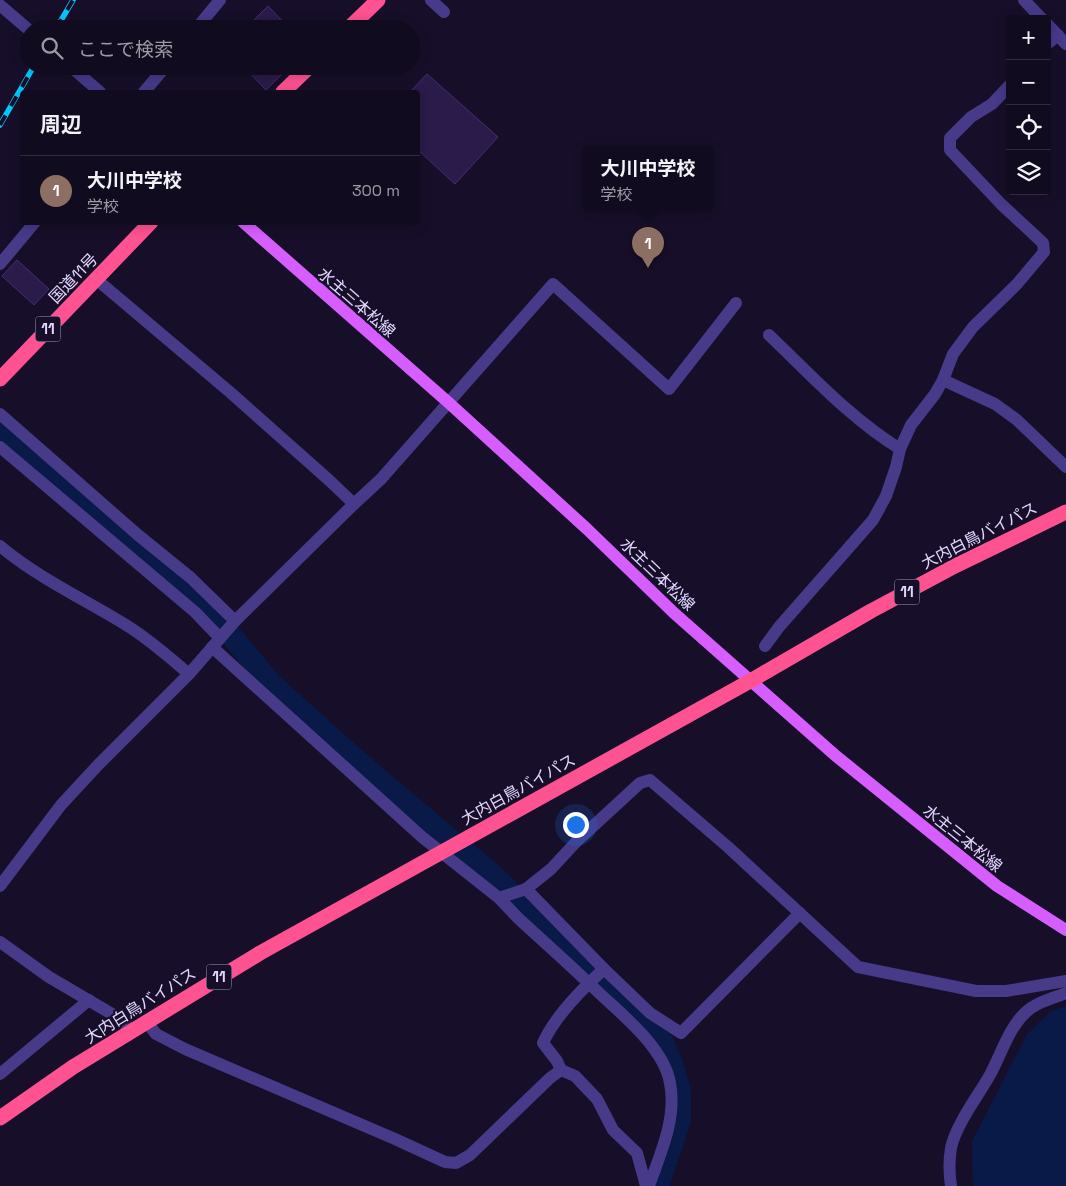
<!DOCTYPE html>
<html lang="ja">
<meta charset="utf-8">
<style>
:root{--surface:#110b1f;--page:#1e192c;--text:#f1f3f6;--muted:#9c9ba4;--line:#302b3d;--accent:#ea580c}
body{margin:0;font-family:"Space Grotesk","Noto Sans JP",sans-serif;background:var(--page);color:var(--text)}
.controls{position:absolute;right:15px;top:15px;display:grid;overflow:hidden;border-radius:5px;box-shadow:0 2px 12px #0003}
.controls button{width:45px;height:45px;display:grid;place-items:center;padding:0;border:0;border-bottom:1px solid var(--line);background:var(--surface);color:var(--text);font:25px sans-serif}
.you{position:absolute;left:575px;top:824px;width:18px;height:18px;margin:-12px;border:4px solid #fff;border-radius:50%;background:#1a73e8;box-shadow:0 0 0 8px #1a73e833}
.badge{display:grid;place-items:center;width:32px;height:32px;border-radius:50%;background:var(--accent);color:#fff;font-size:16px;font-weight:700}
.pin{position:absolute;translate:-50% -41px;filter:drop-shadow(0 1px 2px #0008)}
.pin::after{content:'';position:absolute;top:26px;width:18px;height:15px;background:inherit;clip-path:polygon(0 0,100% 0,50% 100%)}
.popup{position:absolute;left:583px;top:146px;width:130px;height:65px;box-sizing:border-box;display:grid;place-content:center;border-radius:5px;background:var(--surface);filter:drop-shadow(0 1px 4px #0005);font-size:16px;white-space:nowrap;color:var(--muted)}
.popup b{font-size:19px;color:var(--text)}
.popup::after{content:'';position:absolute;left:50%;top:100%;margin-left:-10px;border:10px solid transparent;border-top-color:var(--surface)}
.list{margin:0;padding:0;list-style:none}
h2{display:flex;justify-content:space-between;align-items:center;height:65px;margin:0;padding:0 20px;font-size:21px}
h2 small{font-size:16px;font-weight:400;color:var(--muted)}
.list li{display:grid;grid-template-columns:32px 1fr auto;gap:15px;align-items:center;box-sizing:border-box;height:70px;padding:0 20px;border-top:1px solid var(--line)}
.list b{display:block;font-size:19px;white-space:nowrap}
.list p{margin:0;font-size:16px;white-space:nowrap;color:var(--muted)}
.list em{font-size:16px;font-style:normal;color:var(--muted)}
.icon{flex:none;width:28px;height:28px;fill:none;stroke:currentColor;stroke-width:2;stroke-linecap:round;stroke-linejoin:round}
.map{position:relative;flex:none;width:1066px;height:1186px;overflow:hidden}
.search{position:absolute;background:var(--surface);box-shadow:0 2px 12px #0003;left:20px;top:20px;width:400px;height:55px;display:flex;align-items:center;gap:12px;box-sizing:border-box;padding:0 18px;border-radius:28px;color:var(--muted);font-size:19px}
.panel{position:absolute;background:var(--surface);box-shadow:0 2px 12px #0003;left:20px;top:90px;width:400px;height:135px;border-radius:5px}
.map>svg:first-child{display:block}
.water{fill:#091948}
.lines{fill:none;stroke-linecap:round;stroke-linejoin:round}
.river{stroke:#091948;stroke-width:22}
.building{fill:#2a1b4a;stroke:#442d77}
.minor{stroke:#463a89;stroke-width:12}
.major{stroke:#d65eff;stroke-width:12}
.highway{stroke:#ff5291;stroke-width:15}
.rail-casing{stroke:#03c8ff;stroke-width:5.5}
.rail{stroke:#170f29;stroke-width:4;stroke-dasharray:11;stroke-linecap:butt}
.labels{text-anchor:middle;stroke-width:4.5;stroke-linejoin:round;paint-order:stroke}
.shield{fill:#170f29;stroke:#a49bbf;stroke-width:1}
.shield-label{font-size:15px;font-weight:bold;fill:#e1d7ff}
.street-label{font-size:16px;fill:#e1d7ff;stroke:#170f29}
</style>
<div class="map">
<svg width="1066" height="1186" viewBox="0 0 1066 1186">
<rect width="100%" height="100%" fill="#170f29"/>
<polygon class="water" points="1066,1006 1066,1186 973,1186 972,1141 1027,1034 1051,1011"/>
<g class="lines">
<polyline class="river" points="0,430 219,621 270,682 288,699 368,770 493,875 644,1020 663,1042 673,1067 680,1091 680,1120 658,1186"/>
</g>
<g class="building">
<polygon points="268,6 290,29 245,29"/>
<polygon points="243,66 290,66 266,90"/>
<polygon points="427,74 498,137 455,184 418,150 418,92 410,92"/>
<polygon points="17,260 49,289 34,305 2,276"/>
</g>
<g class="lines">
<g class="minor">
<polyline points="431,0 444,12"/>
<polyline points="1024,0 1042,19"/>
<polyline points="0,5 29,30"/>
<polyline points="1047,24 1066,44"/>
<polyline points="196,29 220,0"/>
<polyline points="1047,44 1058,35"/>
<polyline points="70,66 100,92"/>
<polyline points="144,92 166,66"/>
<polyline points="0,264 35,222"/>
<polyline points="96,279 231,393 330,481 354,504"/>
<path d="M 769,335 C 811,375 851,419 900,449"/>
<polyline points="943,380 995,404 1017,420 1066,467"/>
<polyline points="0,414 138,535 191,578 235,621"/>
<polyline points="0,447 195,612 220,638"/>
<path d="M 0,546 C 38,578 84,599 126,625 C 149,639 169,657 189,674"/>
<polyline points="765,646 779,627 873,520 886,496 896,467 900,449 911,425 935,394 943,380 953,354 973,327 1017,284 1044,252 1043,243 1001,204 950,150 950,138 971,117 992,104 1010,85"/>
<path d="M 212,647 L 422,837 L 499,898 L 518,918 C 544,942 570,965 596,990 C 621,1014 664,1047 670,1083 C 677,1119 660,1154 649,1186"/>
<polyline points="0,886 61,805 99,764 189,674 235,621 354,504 381,479 553,284 669,389 736,303"/>
<polyline points="526,889 604,969 650,1013 681,1033 800,913"/>
<polyline points="499,898 526,889 551,869 577,841 640,783 650,780 728,847 858,967 976,991 1006,991 1066,981"/>
<polyline points="0,942 49,977 117,1017 131,1030"/>
<path d="M 604,969 C 582,989 555,1016 543,1043 L 557,1061 L 561,1070 L 575,1076 L 597,1099 L 613,1130 L 637,1153 L 646,1186"/>
<polyline points="146,1021 156,1034 185,1049 395,1139 445,1162 456,1163 470,1155 550,1078 561,1070"/>
<polyline points="0,1074 89,1000"/>
<path d="M 951,1186 C 949,1173 949,1160 951,1148 C 956,1124 979,1095 991,1073 C 1001,1054 1009,1028 1025,1013 C 1036,1002 1051,999 1066,993"/>
</g>
<polyline class="major" points="243,222 449,403 587,529 674,613 836,756 997,886 1066,930"/>
<g class="highway">
<polyline points="348,29 378,0"/>
<polyline points="283,92 310,66"/>
<polyline points="0,379 151,222"/>
<polyline points="0,1118 73,1067 260,953 752,680 871,611 955,566 1066,512"/>
</g>
<g class="rail-casing">
<g id="rail">
<polyline points="56,29 73,0"/>
<polyline points="0,125 34,66"/>
</g>
</g>
<use href="#rail" class="rail"/>
</g>
<g class="labels">
<g class="shield">
<rect x="35.5" y="316.5" width="25" height="25" rx="4"/>
<rect x="894.5" y="579.5" width="25" height="25" rx="4"/>
<rect x="206.5" y="964.5" width="25" height="25" rx="4"/>
</g>
<g class="shield-label">
<text x="48" y="334">11</text>
<text x="907" y="597">11</text>
<text x="219" y="982">11</text>
</g>
<g class="street-label">
<text transform="translate(73 278) rotate(-46)" y="6">国道11号</text>
<text transform="translate(357 302) rotate(41)" y="6">水主三本松線</text>
<text transform="translate(979 535) rotate(-27)" y="6">大内白鳥バイパス</text>
<text transform="translate(658 574) rotate(44)" y="6">水主三本松線</text>
<text transform="translate(518 789) rotate(-29)" y="6">大内白鳥バイパス</text>
<text transform="translate(963 838) rotate(39)" y="6">水主三本松線</text>
<text transform="translate(140 1005) rotate(-32)" y="6">大内白鳥バイパス</text>
</g>
</g>
</svg>
<div class="controls">
<button>+</button>
<button>−</button>
<button><svg class="icon" aria-label="locate" viewBox="0 0 24 24"><circle cx="12" cy="12" r="6"/><path d="M12 2v4M12 18v4M2 12h4M18 12h4"/></svg></button>
<button><svg class="icon" aria-label="layers" viewBox="0 0 24 24"><path d="M12 4l9 5-9 5-9-5zM3 14l9 5 9-5"/></svg></button>
</div>
<div class="you"></div>
<div class="pin badge" style="left:648px;top:268px;background:#8d6e63">1</div>
<div class="popup"><b>大川中学校</b>学校</div>
<div class="search"><svg class="icon" aria-label="search" viewBox="0 0 24 24"><circle cx="10" cy="10" r="6"/><path d="M15 15l6 6"/></svg>ここで検索</div>
<section class="panel">
<h2>周辺<small></small></h2>
<ul class="list">
<li><span class="badge" style="background:#8d6e63">1</span><div><b>大川中学校</b><p>学校</p></div><em>300 m</em></li>
</ul>
</section>
</div>
